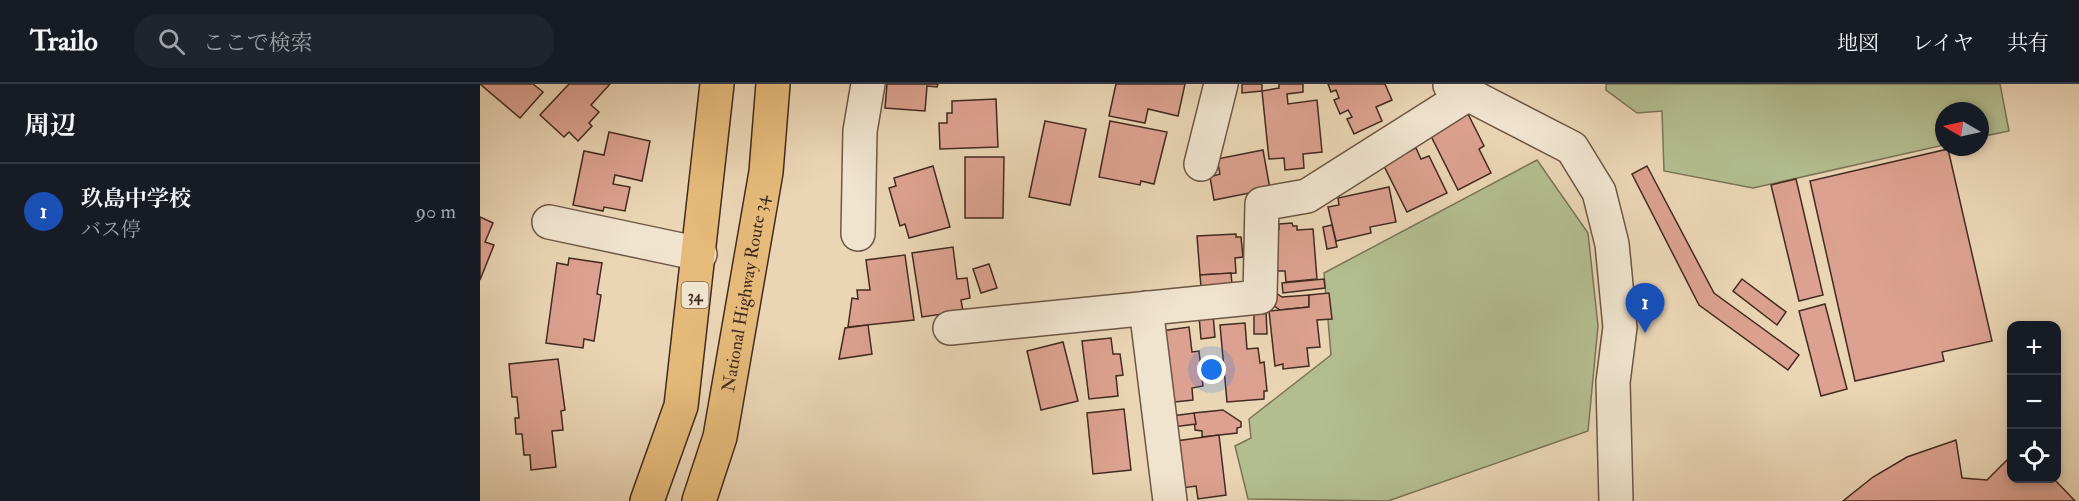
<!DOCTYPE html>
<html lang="ja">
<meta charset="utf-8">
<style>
:root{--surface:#171b24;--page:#20242c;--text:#f1f3f6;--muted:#9ea1a6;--line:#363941;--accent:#db2777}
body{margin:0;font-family:"IM FELL Double Pica","Noto Serif JP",serif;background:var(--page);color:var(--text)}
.controls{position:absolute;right:18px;bottom:18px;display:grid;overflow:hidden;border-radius:12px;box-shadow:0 3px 9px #0003}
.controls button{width:54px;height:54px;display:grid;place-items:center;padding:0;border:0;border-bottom:2px solid var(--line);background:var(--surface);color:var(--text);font:30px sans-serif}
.compass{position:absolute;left:1455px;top:18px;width:54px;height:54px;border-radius:50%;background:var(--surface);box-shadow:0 3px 9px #0003;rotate:279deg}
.you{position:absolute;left:732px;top:286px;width:21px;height:21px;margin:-15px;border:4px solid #fff;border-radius:50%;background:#1a73e8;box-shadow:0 0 0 9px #1a73e833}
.badge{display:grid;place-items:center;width:39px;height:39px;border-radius:50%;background:var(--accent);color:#fff;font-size:20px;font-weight:700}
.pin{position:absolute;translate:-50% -50px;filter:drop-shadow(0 2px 3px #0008)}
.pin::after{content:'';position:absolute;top:32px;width:21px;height:18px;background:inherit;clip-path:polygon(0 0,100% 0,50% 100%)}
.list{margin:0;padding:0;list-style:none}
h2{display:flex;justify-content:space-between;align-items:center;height:78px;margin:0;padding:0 24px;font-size:26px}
h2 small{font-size:20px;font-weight:400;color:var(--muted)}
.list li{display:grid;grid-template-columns:39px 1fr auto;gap:18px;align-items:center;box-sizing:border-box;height:96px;padding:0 24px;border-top:2px solid var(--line)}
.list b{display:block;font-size:22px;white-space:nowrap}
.list p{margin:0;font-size:20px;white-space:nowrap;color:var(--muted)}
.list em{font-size:20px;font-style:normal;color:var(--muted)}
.icon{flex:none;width:33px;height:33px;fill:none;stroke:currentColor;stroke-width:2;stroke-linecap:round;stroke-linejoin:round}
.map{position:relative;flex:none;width:1599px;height:417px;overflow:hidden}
header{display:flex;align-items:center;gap:36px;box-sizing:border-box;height:84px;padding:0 30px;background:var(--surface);border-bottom:2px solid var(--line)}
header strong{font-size:28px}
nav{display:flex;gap:33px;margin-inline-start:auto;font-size:21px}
.search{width:420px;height:54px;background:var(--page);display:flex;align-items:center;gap:15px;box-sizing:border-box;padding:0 21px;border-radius:24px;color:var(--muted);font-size:22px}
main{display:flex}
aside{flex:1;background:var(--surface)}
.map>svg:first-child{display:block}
.green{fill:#b3be90;stroke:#7b7458;stroke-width:1.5}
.building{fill:#dca190;stroke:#432b1f;stroke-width:1.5}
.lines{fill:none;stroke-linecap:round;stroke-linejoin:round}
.minor-casing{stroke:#6d5644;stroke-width:36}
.trunk-casing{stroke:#432b1f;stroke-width:36}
.minor{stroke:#f1e4cf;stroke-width:33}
.trunk{stroke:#e5ba7a;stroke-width:33}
.labels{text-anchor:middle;stroke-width:4.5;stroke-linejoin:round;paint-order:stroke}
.shield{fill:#f1e4cf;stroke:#776254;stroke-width:1.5}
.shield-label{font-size:16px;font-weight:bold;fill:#432b1f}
.street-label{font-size:18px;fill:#432b1f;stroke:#f1e4cf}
</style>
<header>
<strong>Trailo</strong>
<div class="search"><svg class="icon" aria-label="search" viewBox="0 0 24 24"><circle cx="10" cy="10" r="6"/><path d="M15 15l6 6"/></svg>ここで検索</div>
<nav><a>地図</a><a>レイヤ</a><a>共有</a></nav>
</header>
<main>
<aside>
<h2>周辺<small></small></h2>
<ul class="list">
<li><span class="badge" style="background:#1a4fb4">1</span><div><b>玖島中学校</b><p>バス停</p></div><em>90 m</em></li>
</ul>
</aside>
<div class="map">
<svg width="1599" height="417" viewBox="0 0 1599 417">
<rect width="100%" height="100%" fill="#ead5b5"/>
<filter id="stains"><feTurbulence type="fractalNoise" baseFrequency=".00333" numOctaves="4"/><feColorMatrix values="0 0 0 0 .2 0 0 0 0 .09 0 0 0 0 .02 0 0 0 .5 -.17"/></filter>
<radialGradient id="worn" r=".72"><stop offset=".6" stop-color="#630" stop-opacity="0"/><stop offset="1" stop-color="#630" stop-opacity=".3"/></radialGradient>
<g class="green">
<polygon points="1126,0 1520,0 1529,47 1500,53 1500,27 1464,27 1464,61 1273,104 1184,87 1182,27 1157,29 1126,6"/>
<polygon points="1057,76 1108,149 1118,242 1108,347 908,417 768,415 755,362 771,354 769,335 851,271 844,189"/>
</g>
<g class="building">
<polygon points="0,0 53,0 63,8 40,34"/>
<polygon points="89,0 130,0 111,21 119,28 109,39 112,42 98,57 89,48 84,53 60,31"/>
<polygon points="407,0 458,0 457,3 447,2 445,27 405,24"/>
<polygon points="636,0 705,0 698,32 668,25 665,39 629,32"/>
<polygon points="762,0 782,0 782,7 762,9"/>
<polygon points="799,0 823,0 823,8 807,10 808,20 837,16 842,68 823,70 824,84 805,86 804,74 789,75 782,7 799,4"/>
<polygon points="848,0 905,0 912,16 896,23 902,37 874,50 867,35 872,33 868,26 860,30 854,16 859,14 856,6 851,8"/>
<polygon points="516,15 518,63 460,65 459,39 467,39 467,29 472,29 472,17"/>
<polygon points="986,26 1004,62 999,65 1011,89 978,106 948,46"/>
<polygon points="565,37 606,45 590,121 549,113"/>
<polygon points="630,37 687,48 674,100 661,97 660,101 619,93"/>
<polygon points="129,48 170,57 162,97 135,91 133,100 150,103 145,127 124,123 123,127 93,121 104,67 124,71"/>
<polygon points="936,64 941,75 949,72 967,109 927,128 903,80"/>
<polygon points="1468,65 1512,257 1462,268 1464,277 1375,297 1330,97"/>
<polygon points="783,66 790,105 734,116 730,93 740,90 737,75"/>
<polygon points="485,73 524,73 523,134 485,134"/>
<polygon points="453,82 470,143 429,154 425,140 420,142 409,104 416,102 414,94"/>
<polygon points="1167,82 1234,209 1319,271 1308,286 1219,221 1152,90"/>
<polygon points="1316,95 1343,211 1319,217 1291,101"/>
<polygon points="909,103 916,138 890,143 891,149 856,157 848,123 859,121 858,114"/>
<polygon points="0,133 13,139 5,158 14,161 0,196"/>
<polygon points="812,139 813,142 817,142 817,146 833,145 837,195 806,198 805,187 797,187 793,145 799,145 799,140"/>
<polygon points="852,141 857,163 847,165 843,143"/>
<polygon points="756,150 756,153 761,153 763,173 755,174 756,189 720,191 717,152"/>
<polygon points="473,163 477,195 487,194 490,214 481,216 483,227 442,233 432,169"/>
<polygon points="425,171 434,236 368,243 372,214 378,215 377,206 390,206 386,176"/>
<polygon points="89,174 122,179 117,210 121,211 114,257 104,255 103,264 66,259 77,179 88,181"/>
<polygon points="509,180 517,204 501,209 493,185"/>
<polygon points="751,189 752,200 721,203 720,191"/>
<polygon points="844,195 845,204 803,209 802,199"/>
<polygon points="1262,195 1306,228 1297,241 1253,207"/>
<polygon points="796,209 802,213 829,211 829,223 800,226 793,221"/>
<polygon points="849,209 852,235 837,236 840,263 827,264 829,282 803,285 803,280 795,282 789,227 829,223 829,211"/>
<polygon points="1345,220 1367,305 1341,312 1319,227"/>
<polygon points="786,226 787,250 774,250 774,227"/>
<polygon points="733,231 735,253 721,255 719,232"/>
<polygon points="765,239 767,265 778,264 780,279 784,278 787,307 784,307 784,315 747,318 740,241"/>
<polygon points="388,241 392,270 359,275 365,244"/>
<polygon points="709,243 712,268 719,267 723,302 712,304 713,316 685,319 681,247"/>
<polygon points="631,254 633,270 640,270 643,291 636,292 638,312 609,315 602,257"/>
<polygon points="583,258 598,317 561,326 547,267"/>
<polygon points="78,275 85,326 81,327 83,346 72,347 76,383 51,386 50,371 44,371 42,350 36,350 35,334 39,334 37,313 32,313 29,280"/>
<polygon points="644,325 651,386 613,390 607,329"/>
<polygon points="743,326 761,338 761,343 757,344 757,349 722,353 722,347 715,346 714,329"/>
<polygon points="714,329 716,340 693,343 692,332"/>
<polygon points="739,351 746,411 718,415 716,402 702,404 696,357"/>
<polygon points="1476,356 1482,394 1507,396 1532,371 1532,394 1573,394 1595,417 1363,417 1393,393 1427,373"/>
</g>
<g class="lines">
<g class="minor-casing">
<g id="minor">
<polyline points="970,1 1092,64 1119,108 1132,160 1140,243 1133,298 1136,417"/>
<polyline points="721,80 741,0"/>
<polyline points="69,138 220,170"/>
<polyline points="378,150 380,47 388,0"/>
<polyline points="666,224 690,417"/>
<polyline points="470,244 780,213 782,120 827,112 988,10"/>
</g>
</g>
<g class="trunk-casing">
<g id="trunk">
<polyline points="167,417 201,322 237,0"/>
<path id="s1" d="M 219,417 L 240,353 L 286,88 L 293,0"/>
</g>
</g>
<use href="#minor" class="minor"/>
<use href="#trunk" class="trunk"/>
</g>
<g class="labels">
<rect class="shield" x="201.5" y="198" width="27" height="26" rx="4.5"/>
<g class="shield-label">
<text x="215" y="217">34</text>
</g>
<g class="street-label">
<text dy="6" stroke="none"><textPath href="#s1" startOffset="213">National Highway Route 34</textPath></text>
</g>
</g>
<rect width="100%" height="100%" filter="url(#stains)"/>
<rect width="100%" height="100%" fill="url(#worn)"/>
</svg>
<div class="controls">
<button>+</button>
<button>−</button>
<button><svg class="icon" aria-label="locate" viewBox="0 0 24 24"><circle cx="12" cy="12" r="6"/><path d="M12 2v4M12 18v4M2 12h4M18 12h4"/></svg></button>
</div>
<svg class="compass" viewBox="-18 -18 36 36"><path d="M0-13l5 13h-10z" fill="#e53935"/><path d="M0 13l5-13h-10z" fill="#9ea1a6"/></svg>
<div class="you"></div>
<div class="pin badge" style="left:1165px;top:249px;background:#1a4fb4">1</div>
</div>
</main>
